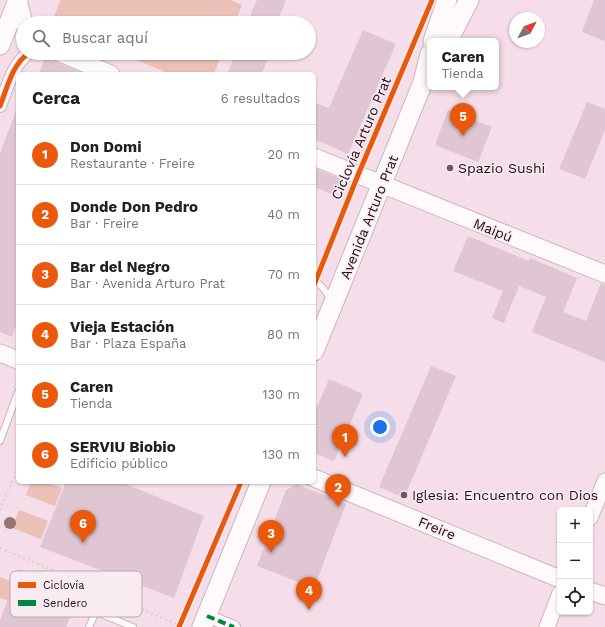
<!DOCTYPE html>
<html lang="es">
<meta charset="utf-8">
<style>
:root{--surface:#fff;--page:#f6f6f6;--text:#202124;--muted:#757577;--line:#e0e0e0;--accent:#ea580c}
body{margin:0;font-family:"Work Sans",sans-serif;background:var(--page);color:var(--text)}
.controls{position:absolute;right:12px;bottom:12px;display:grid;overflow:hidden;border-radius:6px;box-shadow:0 1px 3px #0004}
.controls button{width:36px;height:36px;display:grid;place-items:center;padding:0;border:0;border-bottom:1px solid var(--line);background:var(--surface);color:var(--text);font:20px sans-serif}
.compass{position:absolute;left:509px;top:12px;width:36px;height:36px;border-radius:50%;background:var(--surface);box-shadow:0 1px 3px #0004;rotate:49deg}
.you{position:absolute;left:380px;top:427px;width:14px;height:14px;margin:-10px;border:3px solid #fff;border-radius:50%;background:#1a73e8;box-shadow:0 0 0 6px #1a73e833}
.badge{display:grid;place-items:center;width:26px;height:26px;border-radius:50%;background:var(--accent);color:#fff;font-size:13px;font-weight:700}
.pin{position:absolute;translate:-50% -33px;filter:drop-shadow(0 1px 2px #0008)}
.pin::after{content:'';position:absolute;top:21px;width:14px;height:12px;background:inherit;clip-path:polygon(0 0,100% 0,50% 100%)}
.popup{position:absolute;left:427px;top:38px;width:72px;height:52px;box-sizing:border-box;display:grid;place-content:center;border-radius:6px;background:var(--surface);filter:drop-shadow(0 1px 3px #0005);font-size:13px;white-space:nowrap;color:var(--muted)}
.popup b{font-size:15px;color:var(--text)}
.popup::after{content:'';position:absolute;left:50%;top:100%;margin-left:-8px;border:8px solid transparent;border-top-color:var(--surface)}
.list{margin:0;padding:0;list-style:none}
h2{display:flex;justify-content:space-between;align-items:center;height:52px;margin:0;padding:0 16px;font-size:17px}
h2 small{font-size:13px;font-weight:400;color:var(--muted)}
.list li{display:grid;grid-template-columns:26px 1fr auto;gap:12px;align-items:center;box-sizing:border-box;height:60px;padding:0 16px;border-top:1px solid var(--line)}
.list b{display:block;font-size:15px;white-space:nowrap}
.list p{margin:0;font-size:13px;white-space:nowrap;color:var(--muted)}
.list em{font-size:13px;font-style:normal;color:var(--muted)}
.icon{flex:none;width:22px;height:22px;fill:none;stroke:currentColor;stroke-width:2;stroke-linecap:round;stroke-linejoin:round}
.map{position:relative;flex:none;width:605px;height:627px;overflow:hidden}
.search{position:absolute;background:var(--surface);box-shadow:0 1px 3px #0004;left:16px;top:16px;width:300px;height:44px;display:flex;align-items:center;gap:10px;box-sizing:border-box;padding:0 14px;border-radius:22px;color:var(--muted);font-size:15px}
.panel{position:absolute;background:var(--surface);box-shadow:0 1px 3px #0004;left:16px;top:72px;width:300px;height:412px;border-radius:6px}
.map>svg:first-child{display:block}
.green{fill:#ebc0b6}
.building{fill:#e0c5d3}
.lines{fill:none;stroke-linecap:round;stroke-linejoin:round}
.service-casing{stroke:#ccb6c1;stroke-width:8}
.minor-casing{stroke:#ccb6c1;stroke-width:14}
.tertiary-casing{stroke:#ccb6c1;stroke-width:17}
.secondary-casing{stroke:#ccb6c1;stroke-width:19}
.primary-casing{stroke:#ccb6c1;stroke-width:21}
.path{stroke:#dad2d5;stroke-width:2.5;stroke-dasharray:2 3;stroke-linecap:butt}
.service{stroke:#fefafc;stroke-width:6}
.minor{stroke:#fefafc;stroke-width:12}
.tertiary{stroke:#fefafc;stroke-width:15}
.secondary{stroke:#fefafc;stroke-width:17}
.primary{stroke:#fefafc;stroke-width:19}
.quiet{stroke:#00873e;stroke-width:4;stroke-dasharray:8 4;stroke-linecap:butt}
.cycleway-casing{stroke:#f9ebf2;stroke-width:8}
.cycleway{stroke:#e8590c;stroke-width:5}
.tree{fill:#93766f}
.poi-dot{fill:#6c5661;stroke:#f9ebf2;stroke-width:1.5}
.labels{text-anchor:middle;stroke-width:3;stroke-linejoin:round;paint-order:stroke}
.street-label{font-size:14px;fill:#220c18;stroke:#f9ebf2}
.poi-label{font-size:14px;fill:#220c18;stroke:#f9ebf2;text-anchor:start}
.key{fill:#f9ebf2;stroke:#b8a8b1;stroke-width:1}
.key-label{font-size:11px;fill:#220c18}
</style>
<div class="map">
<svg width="605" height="627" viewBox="0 0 605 627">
<rect width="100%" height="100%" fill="#f5dee9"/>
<g class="green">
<polygon points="61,0 231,0 242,5 235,23 51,23"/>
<polygon points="120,53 222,53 214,74 170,74"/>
<polygon points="31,482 46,482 62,488 55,506 26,495"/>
<polygon points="19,510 48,521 41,539 12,528"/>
<polygon points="0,577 16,583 9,601 0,598"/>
</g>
<g class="building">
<polygon points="257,0 286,0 277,23 247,23"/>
<polygon points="594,0 605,0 605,41 582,32"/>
<polygon points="363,30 396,44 348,154 314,139 314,102 329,108"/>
<polygon points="236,53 271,53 261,74 227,74"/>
<polygon points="45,58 83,73 82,74 39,74"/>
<polygon points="587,102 605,109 605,130 585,179 559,169"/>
<polygon points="17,109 18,329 15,328 12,337 0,332 0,153"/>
<polygon points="448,110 492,127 478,162 435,145"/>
<polygon points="314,168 341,179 334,195 314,187"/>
<polygon points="468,236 529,261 530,258 577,278 563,312 586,321 601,283 605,284 605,362 532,332 546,297 519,286 504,323 492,318 503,291 453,271"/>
<polygon points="431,366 456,376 404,498 379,487"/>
<polygon points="329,379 363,394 334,461 314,453 314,414"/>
<polygon points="66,482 121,482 204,516 174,598 40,547"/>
<polygon points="296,484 346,504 314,588 257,566 286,490"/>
<polygon points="20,569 80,593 66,627 0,627 0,620"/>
</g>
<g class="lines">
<g class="service-casing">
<g id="service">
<polyline points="314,280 322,287 332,300"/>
<polyline points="0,441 18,392"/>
<polyline points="89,627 96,612 133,627"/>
</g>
</g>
<g class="minor-casing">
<g id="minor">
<path d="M 0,106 C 7,89 12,64 29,53"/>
<polyline points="207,616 234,627"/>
</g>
</g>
<g class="tertiary-casing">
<g id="tertiary">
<polyline points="590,518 605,481"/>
<polyline points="547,627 560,593"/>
</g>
</g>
<g class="secondary-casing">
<g id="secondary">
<polyline points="18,1 24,23"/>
<polyline points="60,53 111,74"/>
<polyline points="314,157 605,274"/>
<polyline points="0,353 18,360"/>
<polyline points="314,478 560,579"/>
<polyline points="590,591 605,596"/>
</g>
</g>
<g class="primary-casing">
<g id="primary">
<polyline points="433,41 447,0"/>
<polyline points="448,41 469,0"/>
<polyline points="0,45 18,0"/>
<polyline points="314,351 423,82 430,54"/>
<polyline points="202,627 261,482"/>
</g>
</g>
<g class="path">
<polyline points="0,510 18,467"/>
<polyline points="0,548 76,580 96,602"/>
<polyline points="78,581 180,626"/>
</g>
<use href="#service" class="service"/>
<use href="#minor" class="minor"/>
<use href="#tertiary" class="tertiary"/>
<use href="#secondary" class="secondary"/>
<use href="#primary" class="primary"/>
<polyline class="quiet" points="207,616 234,627"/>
<g class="cycleway-casing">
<g id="cycleway">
<path d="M 0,106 C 7,89 12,64 29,53"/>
<polyline points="314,285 358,175 432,0"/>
<polyline points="179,627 241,482"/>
</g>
</g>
<use href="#cycleway" class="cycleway"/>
</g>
<circle class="tree" cx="10" cy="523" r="6"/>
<g class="poi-dot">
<circle cx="450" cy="168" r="4"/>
<circle cx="404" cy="495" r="4"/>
</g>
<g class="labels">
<g class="street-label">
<text transform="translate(361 138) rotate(-67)" y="5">Ciclovía Arturo Prat</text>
<text transform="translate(369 217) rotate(-68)" y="5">Avenida Arturo Prat</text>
<text transform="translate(493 230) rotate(22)" y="5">Maipú</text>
<text transform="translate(437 528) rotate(22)" y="5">Freire</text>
</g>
<g class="poi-label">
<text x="458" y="173">Spazio Sushi</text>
<text x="412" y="500">Iglesia: Encuentro con Dios</text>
</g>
</g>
<rect x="10" y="571" width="132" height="46" rx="6" class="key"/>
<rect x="18" y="582" width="18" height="6" fill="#e8590c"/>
<rect x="18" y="600" width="18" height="6" fill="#00873e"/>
<g class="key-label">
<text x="43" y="589">Ciclovía</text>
<text x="43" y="607">Sendero</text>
</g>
</svg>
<div class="controls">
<button>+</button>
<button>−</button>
<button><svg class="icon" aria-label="locate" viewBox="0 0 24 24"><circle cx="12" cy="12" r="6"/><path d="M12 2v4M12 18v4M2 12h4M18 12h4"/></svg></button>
</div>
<svg class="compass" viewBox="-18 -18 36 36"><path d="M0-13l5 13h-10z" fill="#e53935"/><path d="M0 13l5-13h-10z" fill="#757577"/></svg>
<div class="you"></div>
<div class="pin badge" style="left:345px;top:457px">1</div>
<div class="pin badge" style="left:338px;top:507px">2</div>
<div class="pin badge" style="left:271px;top:553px">3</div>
<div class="pin badge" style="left:309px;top:610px">4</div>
<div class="pin badge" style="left:463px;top:136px">5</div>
<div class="popup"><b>Caren</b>Tienda</div>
<div class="pin badge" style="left:83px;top:543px">6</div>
<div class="search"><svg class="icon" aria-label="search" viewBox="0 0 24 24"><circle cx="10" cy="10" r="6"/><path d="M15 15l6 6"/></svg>Buscar aquí</div>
<section class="panel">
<h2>Cerca<small>6 resultados</small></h2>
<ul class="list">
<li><span class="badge">1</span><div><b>Don Domi</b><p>Restaurante · Freire</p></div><em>20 m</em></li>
<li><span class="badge">2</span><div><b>Donde Don Pedro</b><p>Bar · Freire</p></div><em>40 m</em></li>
<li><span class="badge">3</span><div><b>Bar del Negro</b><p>Bar · Avenida Arturo Prat</p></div><em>70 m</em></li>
<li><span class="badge">4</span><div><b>Vieja Estación</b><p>Bar · Plaza España</p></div><em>80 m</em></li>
<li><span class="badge">5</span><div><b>Caren</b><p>Tienda</p></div><em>130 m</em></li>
<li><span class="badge">6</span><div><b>SERVIU Biobio</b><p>Edificio público</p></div><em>130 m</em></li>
</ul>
</section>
</div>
